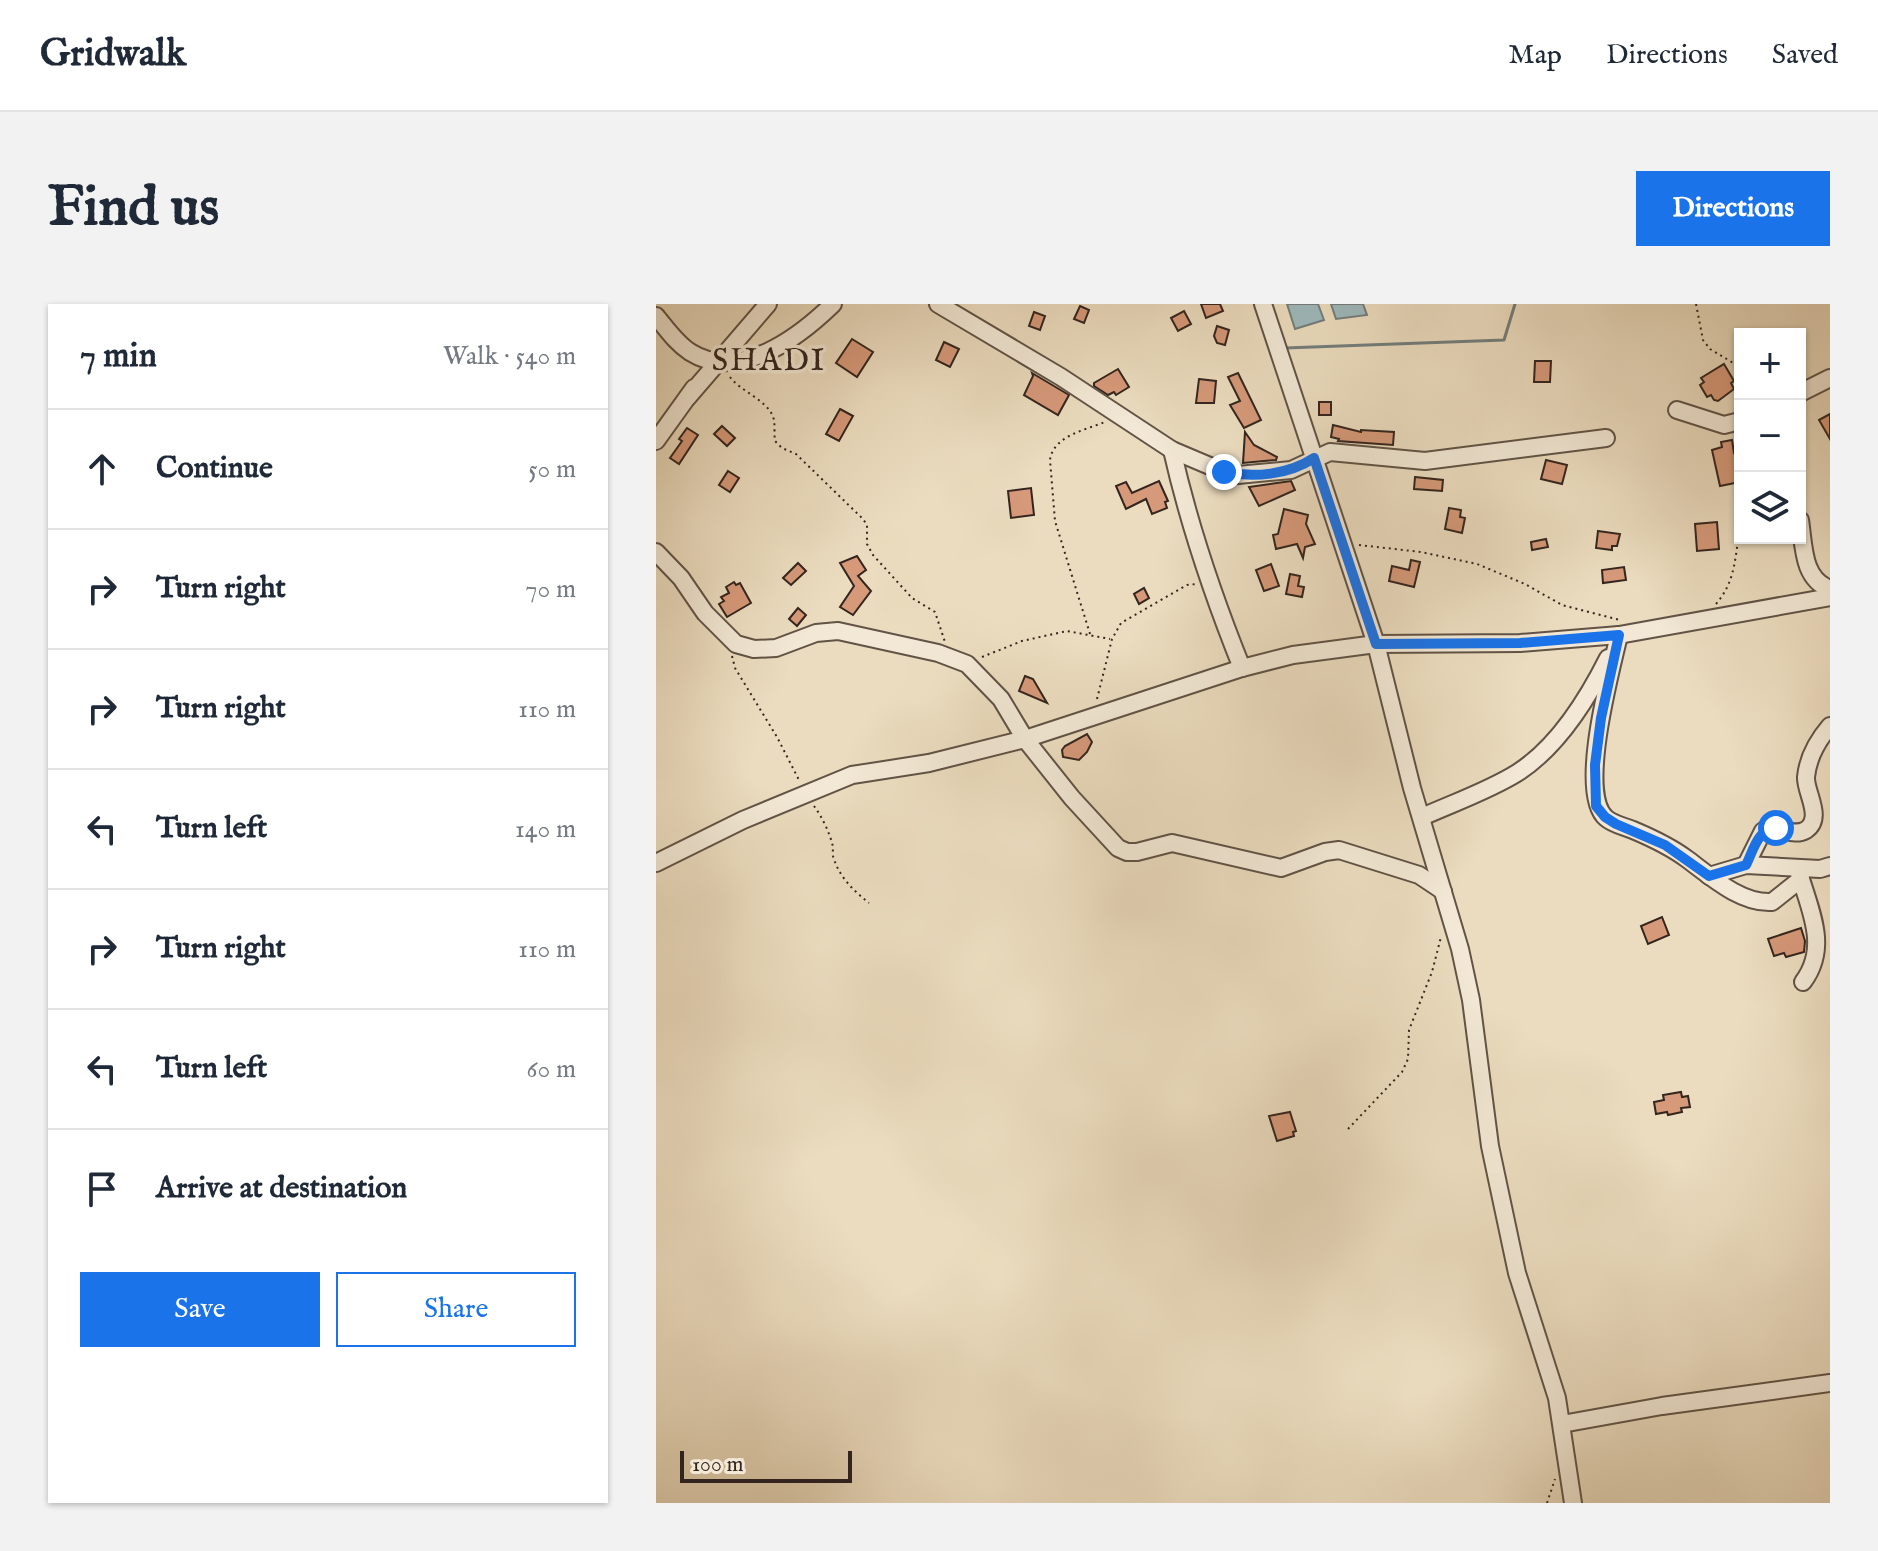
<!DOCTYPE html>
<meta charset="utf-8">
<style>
:root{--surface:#fff;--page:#f2f2f3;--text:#1f2937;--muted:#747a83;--line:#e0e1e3;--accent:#1a73e8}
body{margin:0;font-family:"IM FELL English",serif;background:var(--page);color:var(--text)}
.controls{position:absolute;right:24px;top:24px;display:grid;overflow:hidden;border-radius:0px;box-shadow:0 2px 6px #0004}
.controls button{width:72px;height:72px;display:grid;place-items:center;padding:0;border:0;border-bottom:2px solid var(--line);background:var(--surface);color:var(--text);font:40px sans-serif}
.scale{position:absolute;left:24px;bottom:20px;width:172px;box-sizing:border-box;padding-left:8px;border:4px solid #33251e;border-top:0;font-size:22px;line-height:28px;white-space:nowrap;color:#33251e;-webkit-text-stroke:6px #f2e8d5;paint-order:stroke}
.stop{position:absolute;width:24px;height:24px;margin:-18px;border:6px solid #1a73e8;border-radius:50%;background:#fff}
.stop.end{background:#1a73e8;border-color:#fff;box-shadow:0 2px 8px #0008}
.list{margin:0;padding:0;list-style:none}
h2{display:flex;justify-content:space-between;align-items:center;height:104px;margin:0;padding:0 32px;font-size:34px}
h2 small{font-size:26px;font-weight:400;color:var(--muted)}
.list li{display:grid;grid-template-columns:52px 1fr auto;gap:24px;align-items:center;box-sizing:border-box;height:120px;padding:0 32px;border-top:2px solid var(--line)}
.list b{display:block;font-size:30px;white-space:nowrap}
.list em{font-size:26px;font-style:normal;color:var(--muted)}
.actions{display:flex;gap:16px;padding:24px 32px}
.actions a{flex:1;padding:18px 0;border:2px solid var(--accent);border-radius:0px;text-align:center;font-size:28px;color:var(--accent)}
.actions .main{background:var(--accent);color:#fff}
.icon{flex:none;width:44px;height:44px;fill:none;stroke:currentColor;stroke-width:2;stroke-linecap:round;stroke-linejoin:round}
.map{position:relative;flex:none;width:1174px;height:1199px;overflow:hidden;border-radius:0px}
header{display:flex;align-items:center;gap:48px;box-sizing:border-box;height:112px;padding:0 40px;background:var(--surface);border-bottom:2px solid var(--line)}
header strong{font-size:38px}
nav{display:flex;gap:44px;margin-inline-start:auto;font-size:28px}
.intro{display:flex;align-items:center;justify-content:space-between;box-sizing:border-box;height:192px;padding:0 48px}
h1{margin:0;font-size:56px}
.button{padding:20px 36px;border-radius:0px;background:var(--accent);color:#fff;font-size:28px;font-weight:700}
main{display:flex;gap:48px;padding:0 48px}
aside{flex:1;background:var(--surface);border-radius:0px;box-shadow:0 2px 6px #0004}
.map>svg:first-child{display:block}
.water{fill:#9eb9bd;stroke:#737e7d;stroke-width:2}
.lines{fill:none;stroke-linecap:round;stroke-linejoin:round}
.stream{stroke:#737e7d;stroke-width:3}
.building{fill:#d69979;stroke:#33251e;stroke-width:2}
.minor-casing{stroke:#615346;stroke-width:20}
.path{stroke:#33251e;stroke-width:2;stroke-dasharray:2 4;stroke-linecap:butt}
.minor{stroke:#f2e8d5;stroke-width:16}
.route{stroke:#1a73e8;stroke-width:10}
.labels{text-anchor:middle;stroke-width:7;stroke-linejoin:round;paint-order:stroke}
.quarter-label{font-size:32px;letter-spacing:2px;fill:#33251e;stroke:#f2e8d5}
</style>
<header>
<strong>Gridwalk</strong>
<nav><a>Map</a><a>Directions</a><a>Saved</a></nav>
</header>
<div class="intro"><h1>Find us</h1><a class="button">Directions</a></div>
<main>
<aside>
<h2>7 min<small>Walk · 540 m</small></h2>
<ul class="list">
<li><svg class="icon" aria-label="ahead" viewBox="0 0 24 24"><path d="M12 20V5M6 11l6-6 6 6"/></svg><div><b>Continue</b></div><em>50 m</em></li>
<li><svg class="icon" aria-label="right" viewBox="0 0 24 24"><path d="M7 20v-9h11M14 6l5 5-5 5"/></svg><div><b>Turn right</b></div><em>70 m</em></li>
<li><svg class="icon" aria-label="right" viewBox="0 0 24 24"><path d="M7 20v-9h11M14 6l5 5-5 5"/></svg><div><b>Turn right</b></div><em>110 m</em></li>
<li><svg class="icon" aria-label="left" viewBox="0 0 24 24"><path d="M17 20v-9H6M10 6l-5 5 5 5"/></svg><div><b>Turn left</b></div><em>140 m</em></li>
<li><svg class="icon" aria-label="right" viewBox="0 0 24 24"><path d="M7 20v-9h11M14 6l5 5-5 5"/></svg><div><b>Turn right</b></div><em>110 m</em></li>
<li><svg class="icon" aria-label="left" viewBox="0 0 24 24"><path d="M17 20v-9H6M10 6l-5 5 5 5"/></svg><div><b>Turn left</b></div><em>60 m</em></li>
<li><svg class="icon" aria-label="arrive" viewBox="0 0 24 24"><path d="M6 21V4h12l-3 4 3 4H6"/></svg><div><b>Arrive at destination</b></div></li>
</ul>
<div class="actions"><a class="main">Save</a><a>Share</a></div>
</aside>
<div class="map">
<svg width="1174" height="1199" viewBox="0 0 1174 1199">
<rect width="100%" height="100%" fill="#ebdcbf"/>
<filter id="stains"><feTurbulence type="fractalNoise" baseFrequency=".0025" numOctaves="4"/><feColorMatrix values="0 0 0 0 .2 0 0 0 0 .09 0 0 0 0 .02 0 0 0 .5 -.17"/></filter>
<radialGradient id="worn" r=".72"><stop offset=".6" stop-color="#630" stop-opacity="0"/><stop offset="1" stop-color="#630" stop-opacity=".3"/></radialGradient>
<g class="water">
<polygon points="631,0 662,0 668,16 639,25"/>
<polygon points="675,0 707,0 711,11 680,15"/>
</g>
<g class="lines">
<polyline class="stream" points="629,44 848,36 859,0"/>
</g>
<g class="building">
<polygon points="545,0 564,0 567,7 550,14"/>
<polygon points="424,2 433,6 428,19 418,15"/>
<polygon points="528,7 535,20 522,27 515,14"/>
<polygon points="378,8 389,12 384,26 373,22"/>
<polygon points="561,22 573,26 569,41 561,39 558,32"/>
<polygon points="196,35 217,48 201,73 180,59"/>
<polygon points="288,38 303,45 294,63 280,56"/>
<polygon points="879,57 895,57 894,78 878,78"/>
<polygon points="1068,60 1078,77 1075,79 1078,85 1062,97 1058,96 1055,91 1051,93 1044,81 1048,78 1045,74"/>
<polygon points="462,65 473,83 460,91 458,88 452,91 438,82 438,79"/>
<polygon points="376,69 413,91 402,111 368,91 377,72"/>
<polygon points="582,69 605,116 588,124 574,101 584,97 572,73"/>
<polygon points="543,75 560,77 558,99 540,99"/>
<rect x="663" y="98" width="12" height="13"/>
<polygon points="184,105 197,112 183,137 170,130"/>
<polygon points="1174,110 1174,135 1163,116"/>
<polygon points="677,121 705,128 705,126 738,128 737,141 682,137 683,135 675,133"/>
<polygon points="66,122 79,134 71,142 58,130"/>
<polygon points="31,124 42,131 23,160 14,154 26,137 23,135"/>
<polygon points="589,128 598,141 621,153 620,156 587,159"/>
<polygon points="1076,136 1078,149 1084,148 1084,178 1064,182 1056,146 1066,143 1065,138"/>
<polygon points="890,156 911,161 906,180 885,175"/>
<polygon points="72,167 83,174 74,188 63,181"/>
<polygon points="759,173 787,176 786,187 758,185"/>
<polygon points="503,177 512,197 509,198 511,204 496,210 490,195 470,205 460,182 470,178 476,189"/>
<polygon points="635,177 639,186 603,202 593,183"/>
<polygon points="375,184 378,211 355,214 352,187"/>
<polygon points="793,204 805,206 804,213 809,214 806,229 789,225"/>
<polygon points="628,205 652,211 650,220 659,240 649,243 647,254 641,240 620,245 617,231 622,230"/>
<polygon points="1061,218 1063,245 1041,247 1039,220"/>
<polygon points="942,227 964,230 961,242 956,242 956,246 940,244"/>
<polygon points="890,235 892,243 876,246 875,238"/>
<polygon points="201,252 210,266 202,272 215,287 197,311 184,303 198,282 184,259"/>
<polygon points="755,256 764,258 758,283 733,277 736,262 753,266"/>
<polygon points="142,259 150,267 135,281 127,274"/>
<polygon points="615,260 623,282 608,287 600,266"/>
<polygon points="968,263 970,276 947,279 946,266"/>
<polygon points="634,270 644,272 642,282 648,283 646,293 630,290"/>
<polygon points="78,278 80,281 84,279 95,299 71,313 63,300 68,297 65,293 73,289 70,283"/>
<polygon points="488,284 493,294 483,300 478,290"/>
<polygon points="142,304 150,311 141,322 133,315"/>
<polygon points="369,372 377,375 391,399 363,387"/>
<polygon points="431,430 436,438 431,448 423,456 407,453 406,446 409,442"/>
<polygon points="1006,613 1013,631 992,640 985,622"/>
<polygon points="1145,624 1149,637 1148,648 1130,653 1128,649 1118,652 1112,635"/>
<polygon points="1025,788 1026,793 1032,792 1034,803 1025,804 1026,808 1012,811 1011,808 1000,810 998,798 1008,796 1007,791"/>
<polygon points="634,808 640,827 637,828 638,832 621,837 613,812"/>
</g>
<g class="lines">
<g class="minor-casing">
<g id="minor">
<polyline points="282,0 405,73 516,146 568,168 582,171 635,166 674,148 769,157 950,134"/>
<polyline points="607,0 720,340 756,484 804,645 815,696 834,842 861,969 901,1094 917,1199"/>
<path d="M 0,12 C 10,24 20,39 34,48 C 83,79 143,33 177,0"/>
<polyline points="1144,89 1174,74"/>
<polyline points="32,93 112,0"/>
<polyline points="1021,106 1068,121 1084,117"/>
<polyline points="0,137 38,84"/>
<path d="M 516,146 C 533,221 557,292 586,364"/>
<path d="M 1144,216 C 1148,241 1146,275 1174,285"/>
<polyline points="0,248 25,274 49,309 80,340 98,345 120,344 160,329 182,327 282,349 311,360 345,395 369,435 416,494 462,544 471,548 481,548 516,539 625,564 669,548 683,546 763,571 787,587"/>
<path d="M 963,331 C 955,367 921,489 950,514 C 958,521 968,522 977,526 C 996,534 1015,543 1031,555 C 1054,572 1085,600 1116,598 L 1145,575"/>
<path d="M 766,513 C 797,499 832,487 861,469 C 902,443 931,396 952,354"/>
<polyline points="0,559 87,516 196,471 273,459 369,435 586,364 637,351 720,340 864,339 963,331 1174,293"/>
<path d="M 1090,561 L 1107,527 C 1122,520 1136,534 1150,526 C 1168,514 1149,488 1150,473 C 1152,453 1162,436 1174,422"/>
<path d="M 1142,565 C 1153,605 1174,642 1147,678"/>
<polyline points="1053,572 1090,561 1164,565 1174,562"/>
<polyline points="906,1120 1006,1102 1174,1079"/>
</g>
</g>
<g class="path">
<polyline points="1040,0 1047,36 1054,45 1084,63"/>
<path d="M 74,73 C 85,88 114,97 118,116 C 119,122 118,130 119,137 L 126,144 L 140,150 L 207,215 L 211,221 L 211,240 L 217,251 L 256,294 L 279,308 L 289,338"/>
<polyline points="703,241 765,248 821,260 869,280 906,301 964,316"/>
<path d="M 1060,300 C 1080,277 1079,252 1084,223"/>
<path d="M 434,330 L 399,217 L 394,156 C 397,132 429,126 449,118"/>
<polyline points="76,352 79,364 121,433 143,476"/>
<polyline points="326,353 366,337 411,327 454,335"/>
<polyline points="441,395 456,335 465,319 531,281 540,280"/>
<path d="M 158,502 C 166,513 174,529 177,543 C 177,547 176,551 178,555 C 184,574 198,587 213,599"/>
<polyline points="692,825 746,768 752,755 753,726 776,668 785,633"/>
<polyline points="891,1199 899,1175"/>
</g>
<use href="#minor" class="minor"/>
</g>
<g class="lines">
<path class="route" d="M 568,168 C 598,174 632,171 658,154 L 720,340 L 864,339 L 963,331 L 945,414 L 939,461 L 940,502 L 949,513 L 960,520 L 1009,541 L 1053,572 L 1090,561 C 1098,545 1101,526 1120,524"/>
</g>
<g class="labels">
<g class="quarter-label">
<text x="113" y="66">SHADI</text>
</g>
</g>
<rect width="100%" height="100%" filter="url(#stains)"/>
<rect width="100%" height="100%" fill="url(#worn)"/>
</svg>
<div class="controls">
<button>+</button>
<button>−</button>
<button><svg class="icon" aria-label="layers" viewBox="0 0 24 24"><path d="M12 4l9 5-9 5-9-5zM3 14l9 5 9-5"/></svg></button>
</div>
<div class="scale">100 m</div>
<div class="stop" style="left:1120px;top:524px"></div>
<div class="stop end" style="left:568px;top:168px"></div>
</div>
</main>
